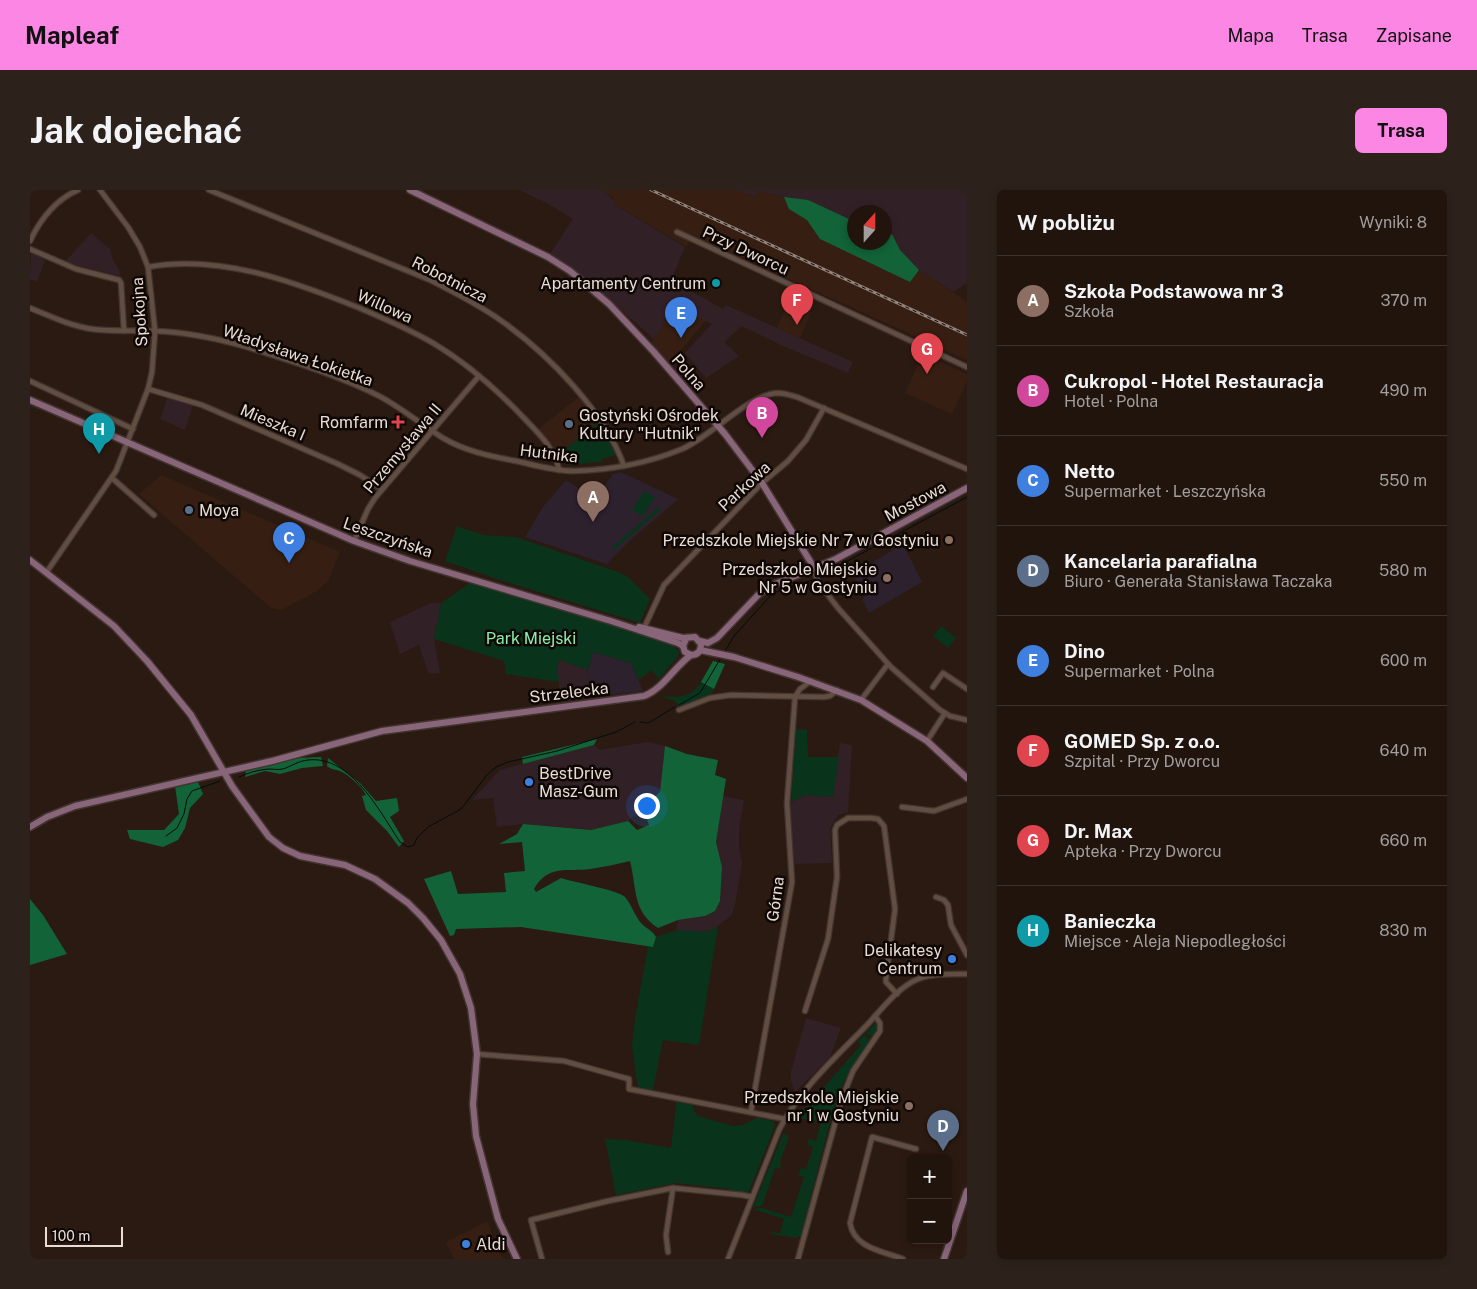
<!DOCTYPE html>
<html lang="pl">
<meta charset="utf-8">
<style>
:root{--surface:#20140d;--page:#2d211b;--text:#f1f3f6;--muted:#a29e9d;--line:#3d332e;--accent:#fc86e3}
body{margin:0;font-family:"Public Sans",sans-serif;background:var(--page);color:var(--text)}
.controls{position:absolute;right:15px;bottom:15px;display:grid;overflow:hidden;border-radius:8px;box-shadow:0 2px 8px #0003}
.controls button{width:45px;height:45px;display:grid;place-items:center;padding:0;border:0;border-bottom:1px solid var(--line);background:var(--surface);color:var(--text);font:25px sans-serif}
.compass{position:absolute;left:817px;top:15px;width:45px;height:45px;border-radius:50%;background:var(--surface);box-shadow:0 2px 8px #0003;rotate:21deg}
.scale{position:absolute;left:15px;bottom:12px;width:78px;box-sizing:border-box;padding-left:5px;border:2px solid #e9dcd6;border-top:0;font-size:14px;line-height:18px;white-space:nowrap;color:#e9dcd6;-webkit-text-stroke:4px #0e0704;paint-order:stroke}
.you{position:absolute;left:616px;top:615px;width:18px;height:18px;margin:-12px;border:4px solid #fff;border-radius:50%;background:#1a73e8;box-shadow:0 0 0 8px #1a73e833}
.badge{display:grid;place-items:center;width:32px;height:32px;border-radius:50%;background:var(--accent);color:#fff;font-size:16px;font-weight:700}
.pin{position:absolute;translate:-50% -41px;filter:drop-shadow(0 1px 2px #0008)}
.pin::after{content:'';position:absolute;top:26px;width:18px;height:15px;background:inherit;clip-path:polygon(0 0,100% 0,50% 100%)}
.list{margin:0;padding:0;list-style:none}
h2{display:flex;justify-content:space-between;align-items:center;height:65px;margin:0;padding:0 20px;font-size:21px}
h2 small{font-size:16px;font-weight:400;color:var(--muted)}
.list li{display:grid;grid-template-columns:32px 1fr auto;gap:15px;align-items:center;box-sizing:border-box;height:90px;padding:0 20px;border-top:1px solid var(--line)}
.list b{display:block;font-size:19px;white-space:nowrap}
.list p{margin:0;font-size:16px;white-space:nowrap;color:var(--muted)}
.list em{font-size:16px;font-style:normal;color:var(--muted)}
.map{position:relative;flex:none;width:937px;height:1069px;overflow:hidden;border-radius:8px}
header{display:flex;align-items:center;gap:30px;box-sizing:border-box;height:70px;padding:0 25px;background:var(--accent);color:#111}
header strong{font-size:24px}
nav{display:flex;gap:28px;margin-inline-start:auto;font-size:18px}
.intro{display:flex;align-items:center;justify-content:space-between;box-sizing:border-box;height:120px;padding:0 30px}
h1{margin:0;font-size:35px}
.button{padding:12px 22px;border-radius:8px;background:var(--accent);color:#111;font-size:18px;font-weight:700}
main{display:flex;gap:30px;padding:0 30px}
aside{flex:1;background:var(--surface);border-radius:8px;box-shadow:0 2px 8px #0003}
.map>svg:first-child{display:block}
.built{fill:#361f12}
.industrial{fill:#322027}
.education{fill:#2d212e}
.green{fill:#0a331c}
.forest{fill:#126338}
.lines{fill:none;stroke-linecap:round;stroke-linejoin:round}
.stream{stroke:#020c0f;stroke-width:1}
.street-casing{stroke:#423430;stroke-width:7}
.secondary-casing{stroke:#423430;stroke-width:9}
.street{stroke:#614d42;stroke-width:4.5}
.secondary{stroke:#886579;stroke-width:6}
.rail-casing{stroke:#91827a;stroke-width:3}
.rail{stroke:#0e0704;stroke-width:1;stroke-dasharray:4;stroke-linecap:butt}
.culture-dot{fill:#0f9aa8;stroke:#0e0704;stroke-width:2}
.health-dot{fill:#e0444e;stroke:#0e0704;stroke-width:2}
.service-dot{fill:#5c6f8a;stroke:#0e0704;stroke-width:2}
.education-dot{fill:#8d6e63;stroke:#0e0704;stroke-width:2}
.shop-dot{fill:#3f7fe0;stroke:#0e0704;stroke-width:2}
.labels{text-anchor:middle;stroke-width:5;stroke-linejoin:round;paint-order:stroke}
.street-label{font-size:16px;fill:#e9dcd6;stroke:#0e0704}
.poi-label{font-size:16px;fill:#e9dcd6;stroke:#0e0704;text-anchor:end}
.park-label{font-size:16px;fill:#89eeac;stroke:#0e0704}
</style>
<header>
<strong>Mapleaf</strong>
<nav><a>Mapa</a><a>Trasa</a><a>Zapisane</a></nav>
</header>
<div class="intro"><h1>Jak dojechać</h1><a class="button">Trasa</a></div>
<main>
<div class="map">
<svg width="937" height="1069" viewBox="0 0 937 1069">
<rect width="100%" height="100%" fill="#2b1a11"/>
<g class="built">
<polygon points="573,0 704,0 726,6 728,1 765,9 824,52 858,59 937,112 937,170 662,45 657,57 584,14 584,9"/>
<polygon points="762,103 785,113 770,148 747,138"/>
<polygon points="646,116 676,130 639,174 621,154"/>
<polygon points="893,164 937,184 937,191 922,224 875,203"/>
<polygon points="549,207 568,233 530,263 507,240"/>
<polygon points="131,285 310,362 298,391 287,401 251,420 241,418 109,304"/>
<polygon points="458,1031 463,1048 473,1069 424,1069 416,1052"/>
</g>
<g class="industrial">
<polygon points="489,0 573,0 584,10 585,15 655,57 641,90 693,119 696,115 823,172 818,183 753,156 712,136 694,152 709,166 676,188 655,163 682,134 646,116 624,149 574,105 520,64 543,29 517,13"/>
<polygon points="704,0 937,0 937,93 923,102 858,60 854,52 854,22 824,22 824,42 765,9 728,1 726,6"/>
<polygon points="61,43 80,59 83,70 89,79 90,86 35,72"/>
<polygon points="1,63 15,70 7,92 0,89"/>
<polygon points="138,207 163,215 155,240 130,229"/>
<polygon points="401,413 411,413 404,449 410,483 399,484 389,455 370,464 360,432"/>
<polygon points="529,470 558,480 557,485 562,491 563,507 531,512 527,476"/>
<polygon points="617,552 635,556 630,603 598,631 561,640 493,634 467,637 463,608 442,610 470,580 564,555 570,560"/>
<polygon points="810,553 822,555 818,622 808,625 800,638 802,673 765,674 760,633 761,612 776,605 803,607"/>
<polygon points="693,606 714,610 709,639 709,660 712,673 705,715 701,726 682,740 663,743 646,741 648,730 675,726 685,721 690,711 692,677 686,652"/>
<polygon points="776,828 811,838 800,867 765,902 761,891 761,882"/>
</g>
<g class="education">
<polygon points="591,282 648,309 595,355 577,374 495,347 513,317 536,290 565,310 583,284"/>
<polygon points="873,354 892,392 839,423 832,409 835,407 823,384"/>
<polygon points="563,462 601,473 613,501 563,507 562,491 557,485"/>
</g>
<g class="green">
<polygon points="568,233 587,265 572,269 571,272 539,275 530,263"/>
<polygon points="614,301 625,307 613,326 602,320"/>
<polygon points="629,317 631,320 584,360 582,357"/>
<polygon points="427,336 453,345 486,347 588,382 598,387 620,409 610,433 467,389 415,371"/>
<polygon points="440,393 581,434 642,455 649,461 648,466 629,489 621,480 609,490 601,473 563,462 558,480 529,470 527,476 529,492 476,484 474,471 404,449 411,413"/>
<polygon points="911,436 926,448 918,458 903,446"/>
<path d="M 671,492 L 684,499 L 682,503 L 650,518 L 645,511 L 630,506 C 649,507 660,509 671,492 Z"/>
<polygon points="766,539 777,540 778,567 809,567 803,607 776,605 761,612"/>
<path d="M 688,736 L 669,855 L 633,850 L 623,900 L 608,899 L 602,856 L 605,829 L 618,756 L 623,757 L 626,747 C 632,745 639,742 645,741 C 660,739 675,746 688,736 Z"/>
<polygon points="846,832 848,834 847,840 843,848 836,843"/>
<polygon points="834,845 841,850 813,894 803,920 771,1045 767,1048 741,1044 741,1042 750,1043 754,1029 723,1019 732,1018 761,1027 774,987 768,985 771,978 776,979 783,957 778,955 778,951 780,949 786,951 791,933 778,929 769,929 764,925 768,919 772,922 831,855 828,851"/>
<polygon points="649,911 662,913 664,921 668,926 703,936 712,935 727,928 743,931 745,936 718,1004 699,1002 699,999 646,993 586,1005 575,949 596,950 641,958 646,916 646,913"/>
<polygon points="753,944 758,945 758,950 750,972 751,975 750,979 745,978 732,1016 723,1017"/>
</g>
<g class="forest">
<polygon points="754,7 778,10 819,29 824,26 824,52 854,52 855,36 863,46 870,60 889,80 880,92 790,49 777,30 759,19"/>
<polygon points="683,471 695,474 684,499 671,492"/>
<polygon points="567,549 564,555 493,574 492,567"/>
<path d="M 635,556 L 657,564 L 688,570 L 685,585 L 696,589 L 686,652 L 692,677 L 690,711 L 685,721 L 675,726 L 648,730 L 628,738 C 602,721 607,698 600,671 C 587,674 574,677 560,679 C 537,682 518,674 504,699 L 506,702 L 531,688 C 543,692 588,700 595,707 C 602,715 605,727 612,734 C 617,739 622,740 626,747 L 623,757 L 491,737 L 426,739 L 424,745 L 420,746 L 394,689 L 421,681 L 428,704 L 476,702 L 474,683 L 495,681 L 492,652 L 469,654 L 487,644 L 493,634 L 561,640 L 598,631 L 607,640 L 619,635 L 613,618 L 630,602 Z"/>
<polygon points="291,567 293,576 272,578 250,584 235,581 215,587 216,581 268,568"/>
<path d="M 298,568 L 330,593 L 346,611 L 367,608 L 369,621 L 360,627 L 374,651 L 369,657 L 357,641 L 336,620 L 332,606 L 336,605 C 332,597 320,586 312,582 C 306,579 301,580 297,576 Z"/>
<polygon points="168,592 173,604 160,618 155,638 148,650 133,657 100,649 97,640 134,640 149,624 145,596"/>
<polygon points="0,709 13,725 37,764 0,775"/>
</g>
<g class="lines">
<g class="stream">
<polyline points="694,463 704,446 743,403 795,386 814,373 937,307"/>
<polyline points="649,515 670,503 692,466"/>
<polyline points="610,532 618,533 645,517"/>
<path d="M 209,587 C 218,583 227,580 238,579 C 243,579 248,580 253,579 C 262,576 268,571 278,570 C 321,565 350,622 370,652 L 378,657 L 384,655 L 387,648 L 398,637 L 431,619 L 457,585 L 466,577 L 478,572 L 527,561 L 586,542 L 605,532"/>
<polyline points="136,646 147,638 154,624 157,609 162,601 190,591"/>
</g>
<g class="street-casing">
<g id="street">
<path d="M 179,0 L 400,90 C 425,103 450,115 473,132 C 519,165 575,222 594,276"/>
<polyline points="647,42 937,177"/>
<path d="M 0,51 C 11,28 25,10 48,0"/>
<polyline points="0,59 46,79 89,90 91,93 94,141"/>
<path d="M 118,77 C 189,64 262,91 327,117 C 353,128 379,139 403,153 C 435,172 465,198 491,225 C 506,241 525,257 529,280"/>
<path d="M 0,118 C 20,126 40,136 62,139 C 82,142 103,140 123,141 C 156,142 190,149 220,158 C 264,172 311,186 351,207 C 373,219 392,235 413,248 C 438,263 467,267 495,273 C 511,277 528,281 544,281 C 581,280 618,273 652,259 C 681,247 717,205 747,203 C 754,203 760,205 767,207 L 937,279"/>
<polyline points="0,191 103,239"/>
<polyline points="118,199 172,215 308,274 330,285 351,299"/>
<polyline points="82,288 124,325"/>
<polyline points="324,351 338,319 345,308 449,186"/>
<polyline points="784,379 788,392 808,418 861,477 910,520 920,526 937,530"/>
<polyline points="16,383 86,281 118,199 122,182 125,141 118,77 110,57 98,37 70,0"/>
<polyline points="614,438 634,395 732,293 758,271 776,250 794,218"/>
<polyline points="903,497 913,483 937,499"/>
<polyline points="831,510 858,474"/>
<polyline points="649,520 680,508 701,505 794,507 800,506 807,500"/>
<polyline points="897,551 915,523"/>
<polyline points="872,617 904,621 937,609"/>
<polyline points="906,707 914,710 918,715 921,735 937,765"/>
<polyline points="775,821 798,749 807,687 805,640 807,635 818,628 841,628 848,629 854,636 865,719 856,788 856,792 867,804"/>
<polyline points="447,864 534,871 595,888 599,889 599,899 755,929"/>
<polyline points="721,921 762,692 757,613 765,507 770,499 781,491"/>
<polyline points="638,1062 636,1045 643,998 712,1005 722,1007"/>
<polyline points="512,1069 501,1030 578,1011 643,998"/>
<path d="M 698,1069 L 749,940 C 768,901 807,866 837,835 C 852,819 867,798 888,789 C 903,783 921,784 937,784"/>
<polyline points="768,1069 811,911 823,881 850,841 850,833 845,826"/>
<path d="M 873,1069 C 852,1061 824,1058 820,1033 L 842,947 L 886,959"/>
</g>
</g>
<g class="secondary-casing">
<g id="secondary">
<polyline points="380,0 518,67 540,81 579,114 624,162 695,244 732,293 780,371 784,379"/>
<polyline points="0,210 324,351 380,371 581,431 648,453 653,456"/>
<polyline points="0,370 84,436 117,471 161,525 202,596 239,647 253,658 270,666 315,675 345,689 378,713 393,728 411,750 430,784 441,818 447,864 443,914 446,946 468,1029 487,1069"/>
<path d="M 609,437 L 653,448 L 665,447 L 671,454 C 671,461 668,465 661,465 L 655,462 L 653,456 L 656,449"/>
<polyline points="670,451 678,453 687,448 728,405 738,397 806,369 937,298"/>
<polyline points="670,460 704,467 768,487 831,510 897,551 937,588"/>
<path d="M 0,637 L 17,627 L 45,616 L 242,571 L 352,541 L 614,506 C 633,499 644,477 661,465"/>
<polyline points="914,1069 937,1001"/>
</g>
</g>
<use href="#street" class="street"/>
<use href="#secondary" class="secondary"/>
<g class="rail-casing">
<polyline id="rail" points="621,0 937,145"/>
</g>
<use href="#rail" class="rail"/>
</g>
<circle class="culture-dot" cx="686" cy="93" r="5"/>
<path class="health-dot" d="M365.5 224.5h5v5h5v5h-5v5h-5v-5h-5v-5h5z"/>
<g class="service-dot">
<circle cx="539" cy="234" r="5"/>
<circle cx="159" cy="320" r="5"/>
</g>
<g class="education-dot">
<circle cx="919" cy="350" r="5"/>
<circle cx="857" cy="388" r="5"/>
<circle cx="879" cy="916" r="5"/>
</g>
<g class="shop-dot">
<circle cx="499" cy="592" r="5"/>
<circle cx="922" cy="769" r="5"/>
<circle cx="436" cy="1054" r="5"/>
</g>
<g class="labels">
<g class="street-label">
<text transform="translate(716 60) rotate(25)" y="6">Przy Dworcu</text>
<text transform="translate(420 89) rotate(27)" y="6">Robotnicza</text>
<text transform="translate(355 116) rotate(24)" y="6">Willowa</text>
<text transform="translate(109 122) rotate(-94)" y="6">Spokojna</text>
<text transform="translate(268 165) rotate(19)" y="6">Władysława Łokietka</text>
<text transform="translate(659 182) rotate(49)" y="6">Polna</text>
<text transform="translate(243 232) rotate(23)" y="6">Mieszka I</text>
<text transform="translate(372 258) rotate(-50)" y="6">Przemysława II</text>
<text transform="translate(519 263) rotate(7)" y="6">Hutnika</text>
<text transform="translate(714 296) rotate(-43)" y="6">Parkowa</text>
<text transform="translate(885 311) rotate(-28)" y="6">Mostowa</text>
<text transform="translate(358 347) rotate(19)" y="6">Leszczyńska</text>
<text transform="translate(539 502) rotate(-7)" y="6">Strzelecka</text>
<text transform="translate(745 709) rotate(-82)" y="6">Górna</text>
</g>
<g class="poi-label">
<text x="676" y="99">Apartamenty Centrum</text>
<text x="549" y="231" text-anchor="start">Gostyński Ośrodek<tspan x="549" dy="18">Kultury "Hutnik"</tspan></text>
<text x="358" y="238">Romfarm</text>
<text x="169" y="326" text-anchor="start">Moya</text>
<text x="909" y="356">Przedszkole Miejskie Nr 7 w Gostyniu</text>
<text x="847" y="385">Przedszkole Miejskie<tspan x="847" dy="18">Nr 5 w Gostyniu</tspan></text>
<text x="509" y="589" text-anchor="start">BestDrive<tspan x="509" dy="18">Masz-Gum</tspan></text>
<text x="912" y="766">Delikatesy<tspan x="912" dy="18">Centrum</tspan></text>
<text x="869" y="913">Przedszkole Miejskie<tspan x="869" dy="18">nr 1 w Gostyniu</tspan></text>
<text x="446" y="1060" text-anchor="start">Aldi</text>
</g>
<g class="park-label">
<text x="501" y="454">Park Miejski</text>
</g>
</g>
</svg>
<div class="controls">
<button>+</button>
<button>−</button>
</div>
<svg class="compass" viewBox="-18 -18 36 36"><path d="M0-13l5 13h-10z" fill="#e53935"/><path d="M0 13l5-13h-10z" fill="#a29e9d"/></svg>
<div class="scale">100 m</div>
<div class="you"></div>
<div class="pin badge" style="left:563px;top:332px;background:#8d6e63">A</div>
<div class="pin badge" style="left:732px;top:248px;background:#d1479c">B</div>
<div class="pin badge" style="left:259px;top:373px;background:#3f7fe0">C</div>
<div class="pin badge" style="left:913px;top:961px;background:#5c6f8a">D</div>
<div class="pin badge" style="left:651px;top:148px;background:#3f7fe0">E</div>
<div class="pin badge" style="left:767px;top:135px;background:#e0444e">F</div>
<div class="pin badge" style="left:897px;top:184px;background:#e0444e">G</div>
<div class="pin badge" style="left:69px;top:264px;background:#0f9aa8">H</div>
</div>
<aside>
<h2>W pobliżu<small>Wyniki: 8</small></h2>
<ul class="list">
<li><span class="badge" style="background:#8d6e63">A</span><div><b>Szkoła Podstawowa nr 3</b><p>Szkoła</p></div><em>370 m</em></li>
<li><span class="badge" style="background:#d1479c">B</span><div><b>Cukropol - Hotel Restauracja</b><p>Hotel · Polna</p></div><em>490 m</em></li>
<li><span class="badge" style="background:#3f7fe0">C</span><div><b>Netto</b><p>Supermarket · Leszczyńska</p></div><em>550 m</em></li>
<li><span class="badge" style="background:#5c6f8a">D</span><div><b>Kancelaria parafialna</b><p>Biuro · Generała Stanisława Taczaka</p></div><em>580 m</em></li>
<li><span class="badge" style="background:#3f7fe0">E</span><div><b>Dino</b><p>Supermarket · Polna</p></div><em>600 m</em></li>
<li><span class="badge" style="background:#e0444e">F</span><div><b>GOMED Sp. z o.o.</b><p>Szpital · Przy Dworcu</p></div><em>640 m</em></li>
<li><span class="badge" style="background:#e0444e">G</span><div><b>Dr. Max</b><p>Apteka · Przy Dworcu</p></div><em>660 m</em></li>
<li><span class="badge" style="background:#0f9aa8">H</span><div><b>Banieczka</b><p>Miejsce · Aleja Niepodległości</p></div><em>830 m</em></li>
</ul>
</aside>
</main>
